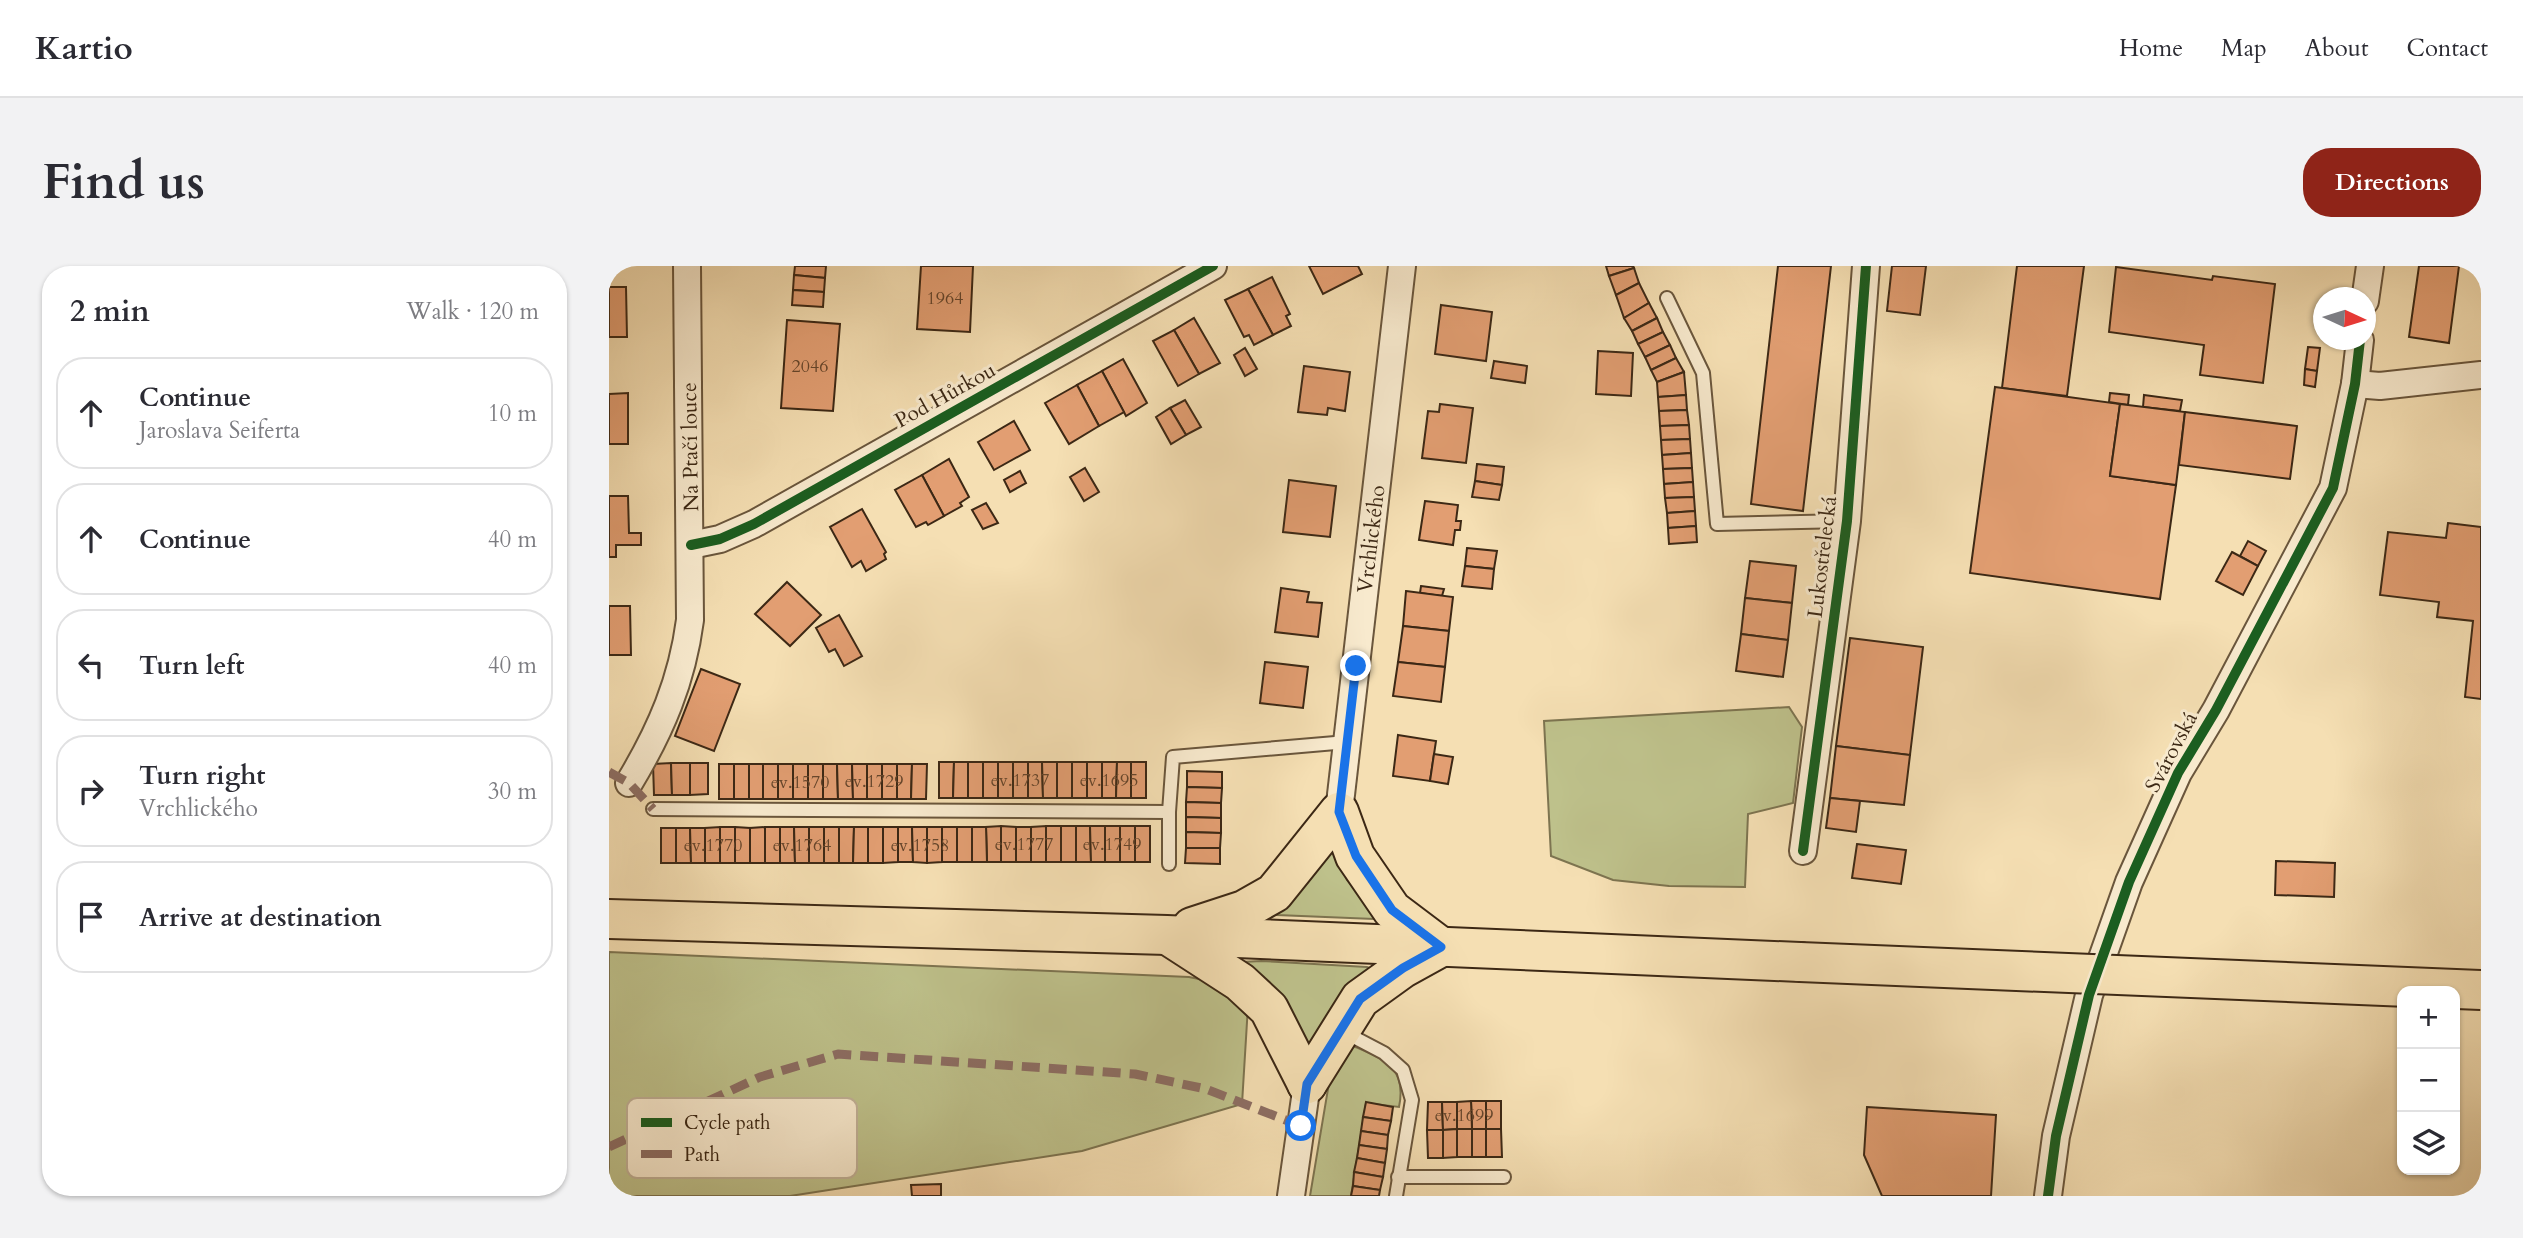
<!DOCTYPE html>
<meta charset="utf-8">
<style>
:root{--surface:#fff;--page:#f2f2f3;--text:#2b2b33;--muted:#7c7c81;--line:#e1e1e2;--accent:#8f2418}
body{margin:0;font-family:Cardo,serif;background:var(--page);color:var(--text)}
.controls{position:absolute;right:21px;bottom:21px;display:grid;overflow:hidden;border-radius:14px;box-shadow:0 2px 5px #0004}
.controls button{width:63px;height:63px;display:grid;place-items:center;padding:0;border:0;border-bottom:2px solid var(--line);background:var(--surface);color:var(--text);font:35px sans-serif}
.compass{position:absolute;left:1704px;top:21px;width:63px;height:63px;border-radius:50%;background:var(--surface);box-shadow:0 2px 5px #0004;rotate:94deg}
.stop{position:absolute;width:21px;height:21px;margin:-16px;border:5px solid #1a73e8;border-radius:50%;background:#fff}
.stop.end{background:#1a73e8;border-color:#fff;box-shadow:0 2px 7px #0008}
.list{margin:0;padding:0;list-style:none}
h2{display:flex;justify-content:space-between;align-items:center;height:91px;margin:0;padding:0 28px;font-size:30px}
h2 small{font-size:23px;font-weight:400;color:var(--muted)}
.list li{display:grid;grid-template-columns:46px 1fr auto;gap:21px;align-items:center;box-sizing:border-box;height:112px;margin:0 14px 14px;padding:0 14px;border:2px solid var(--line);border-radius:28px}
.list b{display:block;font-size:26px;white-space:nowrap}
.list p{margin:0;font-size:23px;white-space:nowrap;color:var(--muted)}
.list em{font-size:23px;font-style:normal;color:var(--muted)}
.icon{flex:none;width:38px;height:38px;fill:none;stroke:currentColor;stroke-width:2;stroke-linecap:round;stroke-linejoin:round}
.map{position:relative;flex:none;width:1872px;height:930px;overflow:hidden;border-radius:28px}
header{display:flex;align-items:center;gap:42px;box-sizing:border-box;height:98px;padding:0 35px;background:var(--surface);border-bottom:2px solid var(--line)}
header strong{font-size:33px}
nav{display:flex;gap:38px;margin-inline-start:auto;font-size:24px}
.intro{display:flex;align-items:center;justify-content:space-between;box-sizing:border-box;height:168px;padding:0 42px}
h1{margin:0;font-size:49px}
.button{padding:18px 32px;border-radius:28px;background:var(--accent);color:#fff;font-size:24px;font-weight:700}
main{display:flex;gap:42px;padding:0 42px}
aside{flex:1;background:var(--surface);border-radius:28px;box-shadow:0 2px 5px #0004}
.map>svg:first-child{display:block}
.green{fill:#bec18b;stroke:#7d7450;stroke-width:2}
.building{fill:#e29e72;stroke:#3c2815;stroke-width:2}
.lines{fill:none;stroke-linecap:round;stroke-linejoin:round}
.service-casing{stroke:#6a563c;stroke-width:16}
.minor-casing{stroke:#6a563c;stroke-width:30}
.primary-casing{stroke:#3c2815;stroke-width:42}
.service{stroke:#f8eace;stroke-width:12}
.minor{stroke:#f8eace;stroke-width:26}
.primary{stroke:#f5dfb3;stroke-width:38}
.primary-bridge-casing{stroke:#3c2815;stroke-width:42;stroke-linecap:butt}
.primary-bridge{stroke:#f5dfb3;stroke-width:38}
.quiet{stroke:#8d6e63;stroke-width:9;stroke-dasharray:18 9;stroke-linecap:butt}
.cycleway-casing{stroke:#f8eace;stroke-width:15}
.cycleway{stroke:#1b5e20;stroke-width:10}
.route{stroke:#1a73e8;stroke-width:9}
.labels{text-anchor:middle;stroke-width:6;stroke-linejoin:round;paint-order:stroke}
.number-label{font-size:18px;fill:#66462c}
.street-label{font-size:21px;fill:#3c2815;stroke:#f8eace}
.key{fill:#f8eace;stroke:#c0b096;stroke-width:2}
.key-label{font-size:19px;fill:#3c2815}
</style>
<header>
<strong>Kartio</strong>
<nav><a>Home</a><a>Map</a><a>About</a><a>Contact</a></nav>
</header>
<div class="intro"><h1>Find us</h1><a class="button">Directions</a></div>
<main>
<aside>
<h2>2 min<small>Walk · 120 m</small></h2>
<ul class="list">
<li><svg class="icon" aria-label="ahead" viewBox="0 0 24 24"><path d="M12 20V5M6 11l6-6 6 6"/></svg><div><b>Continue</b><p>Jaroslava Seiferta</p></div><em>10 m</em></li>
<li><svg class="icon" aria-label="ahead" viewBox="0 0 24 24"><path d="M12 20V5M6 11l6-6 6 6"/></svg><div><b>Continue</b></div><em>40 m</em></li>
<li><svg class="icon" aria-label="left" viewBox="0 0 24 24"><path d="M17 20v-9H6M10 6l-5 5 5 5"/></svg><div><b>Turn left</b></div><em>40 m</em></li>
<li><svg class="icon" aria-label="right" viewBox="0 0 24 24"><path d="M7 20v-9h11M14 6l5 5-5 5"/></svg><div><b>Turn right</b><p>Vrchlického</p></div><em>30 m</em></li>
<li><svg class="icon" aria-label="arrive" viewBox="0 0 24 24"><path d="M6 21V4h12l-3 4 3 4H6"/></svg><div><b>Arrive at destination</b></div></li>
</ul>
</aside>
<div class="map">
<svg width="1872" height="930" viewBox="0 0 1872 930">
<rect width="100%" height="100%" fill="#f5dfb3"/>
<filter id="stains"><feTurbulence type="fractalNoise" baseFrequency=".00286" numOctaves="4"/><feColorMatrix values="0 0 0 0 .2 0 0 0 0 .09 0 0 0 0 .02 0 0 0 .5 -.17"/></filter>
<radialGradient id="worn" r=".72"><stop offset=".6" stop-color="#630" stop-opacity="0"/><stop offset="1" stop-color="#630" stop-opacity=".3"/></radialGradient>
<g class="green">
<polygon points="1180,441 1193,461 1184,537 1139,548 1136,621 1060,620 1004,614 942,590 935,455"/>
<polygon points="720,584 725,584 738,614 768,648 765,653 668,649 667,642"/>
<polygon points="0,686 580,711 640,723 633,838 473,885 181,930 0,930"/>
<polygon points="652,695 758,701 763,703 703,792 633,696"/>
<path d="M 735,776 C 770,792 799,797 790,841 L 757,837 L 742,930 L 701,930 L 721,811 Z"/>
</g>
<g class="building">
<polygon points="186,0 217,0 216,12 185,9"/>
<polygon points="312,0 364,0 361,66 308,63"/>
<polygon points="700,0 749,0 753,8 714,28"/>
<polygon points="997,0 1024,0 1025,2 1000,10"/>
<polygon points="1169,0 1222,0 1194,245 1142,238"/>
<polygon points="1283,0 1317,0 1311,49 1278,45"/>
<polygon points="1408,0 1475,0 1458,130 1393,122"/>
<polygon points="1810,0 1850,0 1840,77 1800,71"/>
<polygon points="1507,1 1603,14 1604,10 1666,18 1654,117 1591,109 1595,79 1500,66"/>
<polygon points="1025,2 1030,17 1007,29 1000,10"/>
<polygon points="185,9 216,12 215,26 184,24"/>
<polygon points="663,11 681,48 677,50 682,60 664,69 639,23"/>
<polygon points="1030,17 1040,37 1015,52 1007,29"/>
<polygon points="0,21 17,21 18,71 0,71"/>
<polygon points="639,23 664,69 645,79 640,69 635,71 616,34"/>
<polygon points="184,24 215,26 214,41 183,39"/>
<polygon points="1040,37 1048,52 1023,65 1015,52"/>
<polygon points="832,39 883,46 877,95 826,88"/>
<polygon points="585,52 611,97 590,108 565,64"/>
<polygon points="1048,52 1054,66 1029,78 1023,65"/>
<polygon points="178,54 231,58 224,145 172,142"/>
<polygon points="565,64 590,108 569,120 544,75"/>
<polygon points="1054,66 1061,79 1036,91 1029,78"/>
<polygon points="1061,79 1067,92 1042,104 1036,91"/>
<polygon points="1699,81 1711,82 1708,105 1696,103"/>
<polygon points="636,82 648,103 636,110 625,89"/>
<polygon points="989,85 1024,87 1022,130 987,128"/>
<polygon points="1067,92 1075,106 1048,116 1042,104"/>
<polygon points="514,93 538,137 517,150 493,105"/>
<polygon points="885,95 918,100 916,117 882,112"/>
<polygon points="695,100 741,106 736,145 719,142 718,149 689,146"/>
<polygon points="1696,103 1708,105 1706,121 1695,119"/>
<polygon points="493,105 515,146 490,160 468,119"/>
<polygon points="1075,106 1077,129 1049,131 1048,116"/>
<polygon points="468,119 490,160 460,178 436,137"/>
<polygon points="1386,121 1511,138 1501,210 1567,219 1551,333 1361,307"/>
<polygon points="19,127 19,178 0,178 0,128"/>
<polygon points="1501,127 1520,129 1519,139 1500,136"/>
<polygon points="1077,129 1078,144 1050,145 1049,131"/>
<polygon points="1535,129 1573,134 1571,145 1534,141"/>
<polygon points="576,134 592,161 577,169 561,142"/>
<polygon points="831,138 864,142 857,197 813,192 819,145 830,146"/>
<polygon points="1511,138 1576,146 1567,219 1501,210"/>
<polygon points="561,142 577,169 562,178 547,151"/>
<polygon points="1078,144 1080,159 1051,160 1050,145"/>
<polygon points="1576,146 1688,160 1681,213 1570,199"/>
<polygon points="405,155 421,184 385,204 369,176"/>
<polygon points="1080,159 1081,173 1052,174 1051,160"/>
<polygon points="1081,173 1082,187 1053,189 1052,174"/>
<polygon points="1082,187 1083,202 1054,203 1053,189"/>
<polygon points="340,193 360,231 351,237 353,240 335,250 313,209"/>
<polygon points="868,198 895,201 893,219 866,215"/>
<polygon points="476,202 490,226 475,235 461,211"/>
<polygon points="1083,202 1084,216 1055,218 1054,203"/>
<polygon points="411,205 417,217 401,226 395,214"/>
<polygon points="313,209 335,250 319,259 317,256 307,261 286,224"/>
<polygon points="680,214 727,220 721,271 674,266"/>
<polygon points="866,215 893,219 890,234 863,231"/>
<polygon points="1084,216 1085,231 1056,232 1055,218"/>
<polygon points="0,230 19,230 20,267 32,267 32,279 7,279 7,291 0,291"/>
<polygon points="1085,231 1086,245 1058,247 1056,232"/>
<polygon points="816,235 849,239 847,255 852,255 851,264 846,264 844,279 810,274"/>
<polygon points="377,237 389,257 374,263 363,244"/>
<polygon points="253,243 277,286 275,288 277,293 257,305 252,295 243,301 221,261"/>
<polygon points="1086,245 1087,260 1059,262 1058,247"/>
<polygon points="1839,257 1872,261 1872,433 1856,431 1864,355 1828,351 1830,336 1771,329 1779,266 1837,272"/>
<polygon points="1087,260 1088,276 1060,278 1059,262"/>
<polygon points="1639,275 1657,285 1649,300 1631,290"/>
<polygon points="858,282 888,285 885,303 856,300"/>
<polygon points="1623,286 1649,300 1634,329 1607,315"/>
<polygon points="1141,295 1187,300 1183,337 1136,332"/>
<polygon points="856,300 885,303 883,323 853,320"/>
<polygon points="178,316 212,349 181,380 146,348"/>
<polygon points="812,320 835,323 833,330 811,327"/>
<polygon points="672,322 700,326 698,336 713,337 709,371 666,366"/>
<polygon points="797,325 844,331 840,365 794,360"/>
<polygon points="1136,332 1183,337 1179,374 1132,368"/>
<polygon points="0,340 21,340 22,389 0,389"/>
<polygon points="230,349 253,390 235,400 226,383 220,386 207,362"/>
<polygon points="794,360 840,365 836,401 789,396"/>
<polygon points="1132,368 1179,374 1174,411 1127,405"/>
<polygon points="1241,372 1314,381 1301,489 1227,480"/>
<polygon points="656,396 699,401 694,442 651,437"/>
<polygon points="789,396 836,401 832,436 784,430"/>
<polygon points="92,403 131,418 105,485 66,470"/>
<polygon points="789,469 827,475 821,515 784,510"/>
<polygon points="1227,480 1301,489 1295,539 1221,532"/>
<polygon points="825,488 844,491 839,518 821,515"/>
<polygon points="330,496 345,496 344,532 330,532"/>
<polygon points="345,496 359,496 359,532 344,532"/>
<rect x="359" y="496" width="15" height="36"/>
<rect x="374" y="496" width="15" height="36"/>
<rect x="389" y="496" width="15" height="36"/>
<rect x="404" y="496" width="15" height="36"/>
<polygon points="419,496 433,496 434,532 419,532"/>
<polygon points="433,496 448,496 448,532 434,532"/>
<rect x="448" y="496" width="15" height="36"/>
<rect x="463" y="496" width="15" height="36"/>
<rect x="478" y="496" width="15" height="36"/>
<polygon points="493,496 508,496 507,532 493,532"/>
<polygon points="508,496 522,496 522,532 507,532"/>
<rect x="522" y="496" width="15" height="36"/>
<polygon points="62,497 63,529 45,529 44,498"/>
<polygon points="62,497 81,497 81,529 63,529"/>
<polygon points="81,497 99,497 99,528 81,529"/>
<rect x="110" y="498" width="15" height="35"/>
<rect x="125" y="498" width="15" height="35"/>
<rect x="140" y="498" width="14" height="35"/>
<rect x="154" y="498" width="15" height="35"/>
<rect x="169" y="498" width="15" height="35"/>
<rect x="184" y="498" width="15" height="35"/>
<rect x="199" y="498" width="15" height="35"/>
<polygon points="214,498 228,498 229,533 214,533"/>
<polygon points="228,498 243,498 244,533 229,533"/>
<polygon points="243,498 258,498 258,533 244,533"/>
<rect x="258" y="498" width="15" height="35"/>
<rect x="273" y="498" width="15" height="35"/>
<polygon points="288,498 303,498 302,533 288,533"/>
<polygon points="303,498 318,498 317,533 302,533"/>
<polygon points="578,505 613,506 613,522 578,521"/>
<polygon points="578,521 613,522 612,537 577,536"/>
<polygon points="1221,532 1251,535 1247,566 1217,562"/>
<polygon points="577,536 612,537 612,552 577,551"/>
<polygon points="577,551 612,552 612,567 577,566"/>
<polygon points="392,560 392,596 378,596 377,561"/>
<polygon points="392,560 407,561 407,596 392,596"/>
<polygon points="437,560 437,596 422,596 422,561"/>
<rect x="437" y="560" width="15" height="36"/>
<rect x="452" y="560" width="15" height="36"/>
<polygon points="467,560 481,560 482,596 467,596"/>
<polygon points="481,560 496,560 496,596 482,596"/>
<rect x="496" y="560" width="15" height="36"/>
<rect x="511" y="560" width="15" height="36"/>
<rect x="526" y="560" width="15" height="36"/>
<polygon points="111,561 111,597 96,597 96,562"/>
<rect x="111" y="561" width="15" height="36"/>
<polygon points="126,561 141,562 141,597 126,597"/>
<polygon points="156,561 156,597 141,597 141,562"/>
<rect x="156" y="561" width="15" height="36"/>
<polygon points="171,561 185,561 186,597 171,597"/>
<polygon points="185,561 200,561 200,597 186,597"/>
<rect x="200" y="561" width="15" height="36"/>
<rect x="215" y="561" width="15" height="36"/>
<polygon points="230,561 245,561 244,597 230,597"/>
<polygon points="245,561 259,561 259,597 244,597"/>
<rect x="259" y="561" width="15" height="36"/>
<polygon points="274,561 289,561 289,596 274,597"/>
<polygon points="289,561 303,561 304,596 289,596"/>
<polygon points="303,561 318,561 318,597 304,596"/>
<polygon points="318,561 333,561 333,596 318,597"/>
<rect x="333" y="561" width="15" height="35"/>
<rect x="348" y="561" width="15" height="35"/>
<polygon points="363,561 377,561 378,596 363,596"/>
<rect x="407" y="561" width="15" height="35"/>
<rect x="52" y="562" width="15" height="35"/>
<polygon points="67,562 81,562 82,597 67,597"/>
<polygon points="81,562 96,562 96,597 82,597"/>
<polygon points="577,566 612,567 611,582 577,582"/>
<polygon points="1248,578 1297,584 1292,618 1243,612"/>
<polygon points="577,582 611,582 611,598 576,597"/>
<polygon points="1667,595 1726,597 1725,631 1666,629"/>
<polygon points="862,835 877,835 877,863 863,863"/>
<polygon points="862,835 863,863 848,863 848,836"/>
<rect x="877" y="835" width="15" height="28"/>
<polygon points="757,836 784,841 782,855 754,851"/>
<polygon points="819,836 833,836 834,864 818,864"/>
<polygon points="833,836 848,836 848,863 834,864"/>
<polygon points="1258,841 1387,849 1382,930 1273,930 1255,889"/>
<polygon points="754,851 782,855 779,869 752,865"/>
<polygon points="848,863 848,891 834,892 834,864"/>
<rect x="848" y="863" width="15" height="28"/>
<rect x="863" y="863" width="14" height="28"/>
<polygon points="877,863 892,863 893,891 877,891"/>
<polygon points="818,864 834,864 834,892 819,892"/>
<polygon points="752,865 779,869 778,883 750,879"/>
<polygon points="750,879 778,883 776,897 748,892"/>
<polygon points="748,892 776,897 774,911 745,906"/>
<polygon points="745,906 774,911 771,924 744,920"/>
<polygon points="332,918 332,930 303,930 302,919"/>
<polygon points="744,920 771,924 770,930 742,930"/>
</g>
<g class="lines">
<g class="service-casing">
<g id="service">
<polyline points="1058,32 1094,107 1108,258 1238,255"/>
<polyline points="44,543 560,546 564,491 738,476"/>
<polyline points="560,598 560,546"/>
<polyline points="735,766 775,787 794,804 803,834 787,930"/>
<polyline points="789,911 895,911"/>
</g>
</g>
<g class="minor-casing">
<g id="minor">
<polyline points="1756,35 1761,0"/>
<polyline points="1746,118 1771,120 1872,109"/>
<polyline points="82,279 111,273 145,258 604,0"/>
<path d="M 20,517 C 52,464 73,415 81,354 L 78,0"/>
<polyline points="730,546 793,0"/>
<polyline points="1194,585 1238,255 1257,0"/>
<polyline points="682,930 698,818"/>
<polyline points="1439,930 1447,870 1480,729 1520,616 1569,507 1607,444 1724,222 1746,118 1751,74"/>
</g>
</g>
<g class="primary-casing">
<g id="primary">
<polyline points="0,653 558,669 1191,696"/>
<polyline points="583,661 635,644 665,627 730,546 746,590 783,644 832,681"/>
<polyline points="560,670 631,716 660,743 698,818"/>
<polyline points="698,818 751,733 794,702 832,681"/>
</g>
</g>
<use href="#service" class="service"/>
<use href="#minor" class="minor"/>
<use href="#primary" class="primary"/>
<g class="primary-bridge-casing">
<polyline id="primary-bridge" points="1191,696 1872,724"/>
</g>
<use href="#primary-bridge" class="primary-bridge"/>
<g class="quiet">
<polyline points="0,506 20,517 44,543"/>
<polyline points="0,881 151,811 229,788 526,808 597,823 692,860"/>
</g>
<g class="cycleway-casing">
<g id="cycleway">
<polyline points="82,279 111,273 145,258 604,0"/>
<polyline points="1194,585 1238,255 1257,0"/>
<polyline points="1439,930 1447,870 1480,729 1520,616 1569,507 1607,444 1724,222 1746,118 1751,74"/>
</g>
</g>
<use href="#cycleway" class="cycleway"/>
</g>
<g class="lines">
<polyline class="route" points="692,860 698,818 751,733 794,702 832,681 783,644 747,590 730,546 747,400"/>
</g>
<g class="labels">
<g class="number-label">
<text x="336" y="38">1964</text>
<text x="201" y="106">2046</text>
<text x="411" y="520">ev.1737</text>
<text x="500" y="520">ev.1695</text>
<text x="265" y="521">ev.1729</text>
<text x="191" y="522">ev.1570</text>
<text x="415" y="584">ev.1777</text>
<text x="503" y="584">ev.1749</text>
<text x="104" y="585">ev.1770</text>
<text x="193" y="585">ev.1764</text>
<text x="311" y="585">ev.1758</text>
<text x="855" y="855">ev.1699</text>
</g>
<g class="street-label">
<text transform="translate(336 129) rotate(-29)" y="7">Pod Hůrkou</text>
<text transform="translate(81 181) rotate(-91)" y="7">Na Ptačí louce</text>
<text transform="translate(762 273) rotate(-83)" y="7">Vrchlického</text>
<text transform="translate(1213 291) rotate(-83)" y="7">Lukostřelecká</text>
<text transform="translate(1562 486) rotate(-62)" y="7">Svárovská</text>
</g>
</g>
<rect x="18" y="832" width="230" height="80" rx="10" class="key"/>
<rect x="32" y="852" width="31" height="9" fill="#1b5e20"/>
<rect x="32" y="884" width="31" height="8" fill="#8d6e63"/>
<g class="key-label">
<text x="75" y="863">Cycle path</text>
<text x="75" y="895">Path</text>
</g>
<rect width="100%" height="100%" filter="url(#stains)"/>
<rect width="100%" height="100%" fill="url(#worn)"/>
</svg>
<div class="controls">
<button>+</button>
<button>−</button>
<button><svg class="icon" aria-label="layers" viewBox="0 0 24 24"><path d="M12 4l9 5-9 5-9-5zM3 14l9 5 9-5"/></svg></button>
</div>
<svg class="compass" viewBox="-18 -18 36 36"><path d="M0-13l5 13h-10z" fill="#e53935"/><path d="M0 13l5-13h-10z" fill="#7c7c81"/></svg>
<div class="stop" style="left:692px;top:860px"></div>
<div class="stop end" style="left:747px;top:400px"></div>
</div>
</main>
